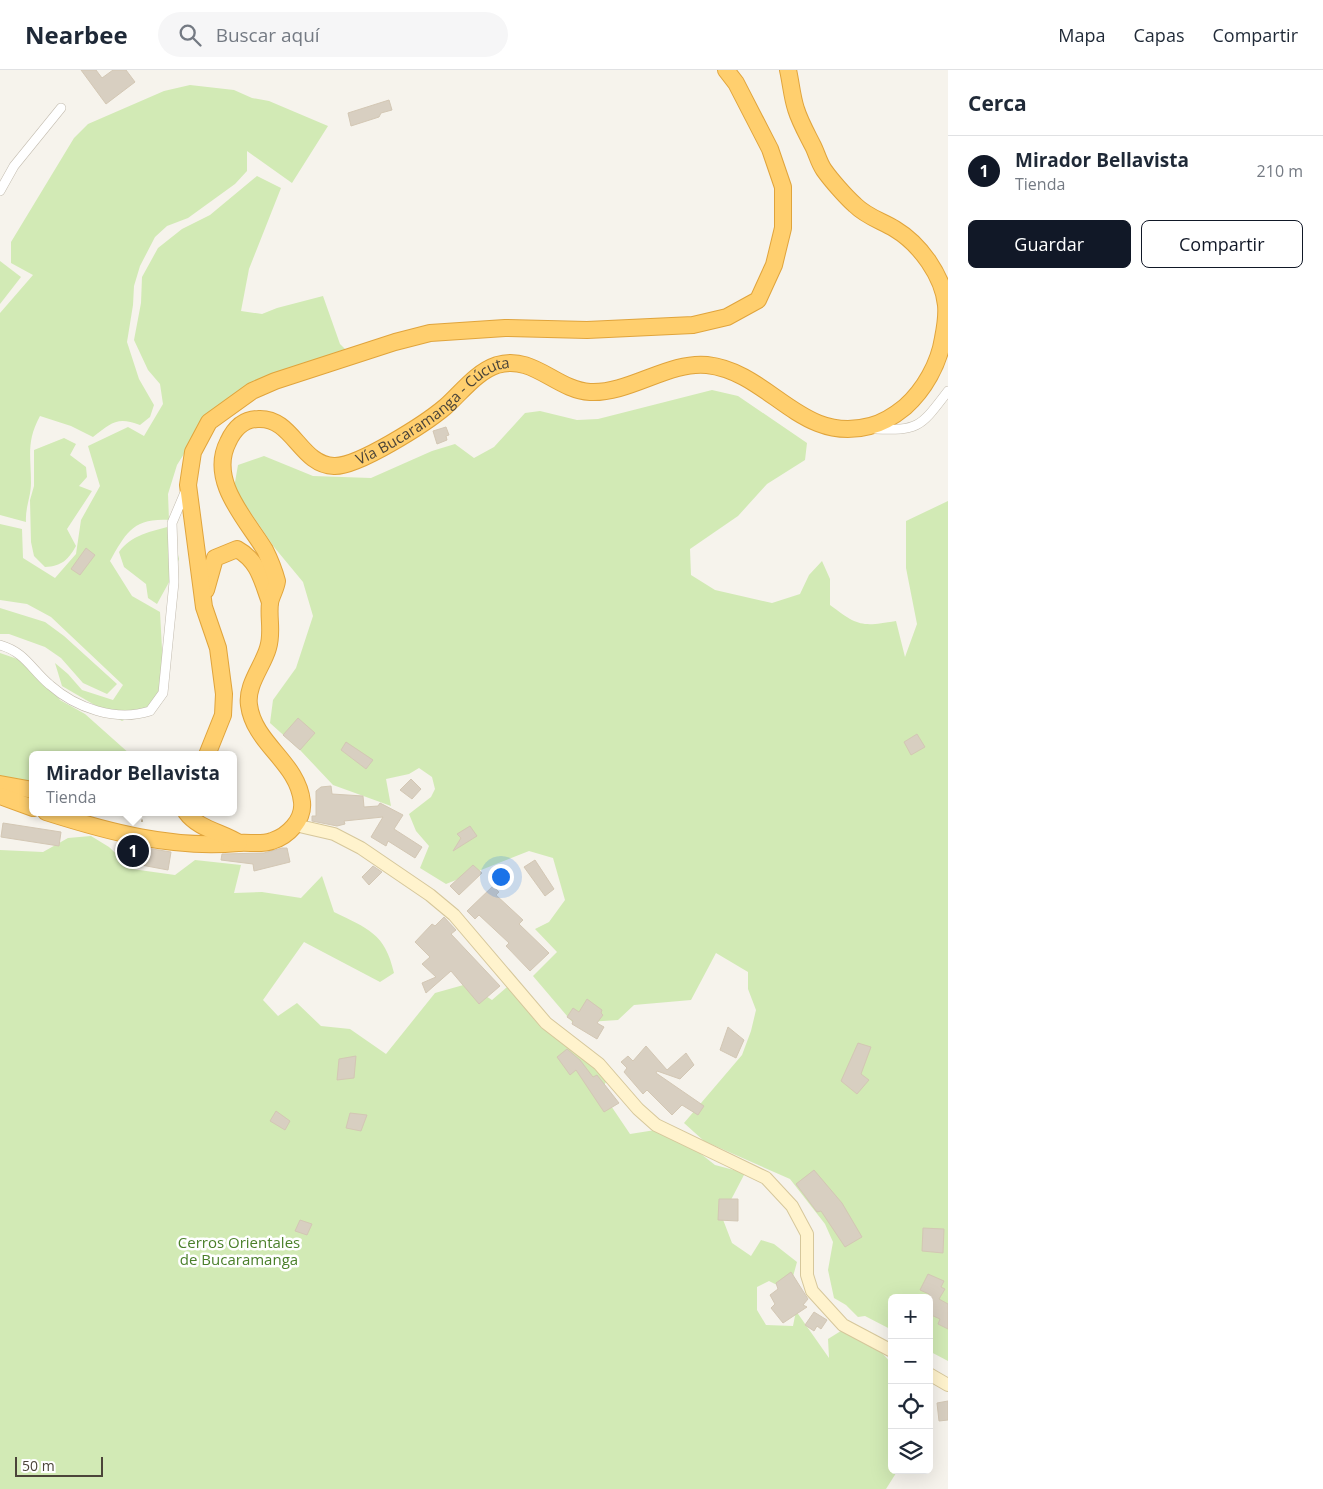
<!DOCTYPE html>
<html lang="es">
<meta charset="utf-8">
<style>
:root{--surface:#fff;--page:#f6f6f7;--text:#1f2937;--muted:#747a83;--line:#e0e1e3;--accent:#111827}
body{margin:0;font-family:"Open Sans",sans-serif;background:var(--page);color:var(--text)}
.controls{position:absolute;right:15px;bottom:15px;display:grid;overflow:hidden;border-radius:8px;box-shadow:0 5px 20px #0002}
.controls button{width:45px;height:45px;display:grid;place-items:center;padding:0;border:0;border-bottom:1px solid var(--line);background:var(--surface);color:var(--text);font:25px sans-serif}
.scale{position:absolute;left:15px;bottom:12px;width:88px;box-sizing:border-box;padding-left:5px;border:2px solid #4b4439;border-top:0;font-size:14px;line-height:18px;white-space:nowrap;color:#4b4439;-webkit-text-stroke:4px #fff;paint-order:stroke}
.you{position:absolute;left:500px;top:806px;width:18px;height:18px;margin:-12px;border:4px solid #fff;border-radius:50%;background:#1a73e8;box-shadow:0 0 0 8px #1a73e833}
.badge{display:grid;place-items:center;width:32px;height:32px;border-radius:50%;background:var(--accent);color:#fff;font-size:16px;font-weight:700}
.pin{position:absolute;translate:-50% -50%;border:2px solid #fff;box-shadow:0 1px 5px #0006}
.popup{position:absolute;left:29px;top:681px;width:208px;height:65px;box-sizing:border-box;display:grid;place-content:center;border-radius:8px;background:var(--surface);filter:drop-shadow(0 1px 4px #0005);font-size:16px;white-space:nowrap;color:var(--muted)}
.popup b{font-size:19px;color:var(--text)}
.popup::after{content:'';position:absolute;left:50%;top:100%;margin-left:-10px;border:10px solid transparent;border-top-color:var(--surface)}
.list{margin:0;padding:0;list-style:none}
h2{display:flex;justify-content:space-between;align-items:center;height:65px;margin:0;padding:0 20px;font-size:21px}
h2 small{font-size:16px;font-weight:400;color:var(--muted)}
.list li{display:grid;grid-template-columns:32px 1fr auto;gap:15px;align-items:center;box-sizing:border-box;height:70px;padding:0 20px;border-top:1px solid var(--line)}
.list b{display:block;font-size:19px;white-space:nowrap}
.list p{margin:0;font-size:16px;white-space:nowrap;color:var(--muted)}
.list em{font-size:16px;font-style:normal;color:var(--muted)}
.actions{display:flex;gap:10px;padding:15px 20px}
.actions a{flex:1;padding:11px 0;border:1px solid var(--accent);border-radius:8px;text-align:center;font-size:18px;color:var(--accent)}
.actions .main{background:var(--accent);color:#fff}
.icon{flex:none;width:28px;height:28px;fill:none;stroke:currentColor;stroke-width:2;stroke-linecap:round;stroke-linejoin:round}
.map{position:relative;flex:none;width:948px;height:1419px;overflow:hidden}
header{display:flex;align-items:center;gap:30px;box-sizing:border-box;height:70px;padding:0 25px;background:var(--surface);border-bottom:1px solid var(--line)}
header strong{font-size:24px}
nav{display:flex;gap:28px;margin-inline-start:auto;font-size:18px}
.search{width:350px;height:45px;background:var(--page);display:flex;align-items:center;gap:12px;box-sizing:border-box;padding:0 18px;border-radius:28px;color:var(--muted);font-size:19px}
main{display:flex}
aside{flex:1;background:var(--surface)}
.map>svg:first-child{display:block}
.green{fill:#d2eab5}
.building{fill:#d8cfc1;stroke:#d3c7b4}
.lines{fill:none;stroke-linecap:round;stroke-linejoin:round}
.street-casing{stroke:#c2bbae;stroke-width:10}
.secondary-casing{stroke:#d6c79b;stroke-width:14}
.highway-casing{stroke:#e0a43c;stroke-width:18}
.path{stroke:#c4b79f;stroke-width:2;stroke-dasharray:2.5 2.5;stroke-linecap:butt}
.street{stroke:#fff;stroke-width:9}
.secondary{stroke:#fff3cd;stroke-width:12}
.highway{stroke:#ffcf6e;stroke-width:16}
.labels{text-anchor:middle;stroke-width:5;stroke-linejoin:round;paint-order:stroke}
.street-label{font-size:15px;fill:#4b4439;stroke:#fff}
.park-label{font-size:15px;fill:#4a7f2a;stroke:#fff}
</style>
<header>
<strong>Nearbee</strong>
<div class="search"><svg class="icon" aria-label="search" viewBox="0 0 24 24"><circle cx="10" cy="10" r="6"/><path d="M15 15l6 6"/></svg>Buscar aquí</div>
<nav><a>Mapa</a><a>Capas</a><a>Compartir</a></nav>
</header>
<main>
<div class="map">
<svg width="948" height="1419" viewBox="0 0 948 1419">
<rect width="100%" height="100%" fill="#f6f3ec"/>
<g class="green">
<path d="M 190,15 L 234,20 L 252,28 L 269,31 L 328,56 L 292,113 L 247,81 L 247,101 L 235,114 L 188,148 L 167,156 L 155,167 L 140,196 L 134,216 L 133,235 L 127,272 L 139,309 L 154,335 L 150,347 L 140,355 C 117,346 111,353 93,367 L 71,356 L 40,346 C 26,372 31,386 31,413 C 31,427 25,438 26,452 L 0,445 L 0,243 L 33,205 L 11,193 L 11,172 L 74,68 L 88,54 L 164,21 Z"/>
<path d="M 257,106 L 281,118 L 249,199 L 241,241 L 262,244 L 277,238 L 323,226 L 340,274 L 357,291 L 245,328 L 189,376 L 177,395 L 168,424 L 169,450 C 133,448 126,463 110,491 L 132,526 L 160,542 L 162,579 L 168,605 L 157,637 L 138,643 L 122,651 L 62,616 L 55,593 L 68,604 L 82,620 L 113,630 L 123,615 L 51,547 L 27,534 L 0,530 L 0,454 L 22,459 L 23,488 L 55,508 L 76,484 L 81,450 L 100,416 L 88,376 L 128,357 L 144,366 L 163,334 L 160,314 L 148,300 L 134,270 L 141,233 L 142,207 L 158,178 L 182,159 L 210,145 Z"/>
<polygon points="0,191 21,207 0,234"/>
<path d="M 712,320 L 738,326 L 807,373 L 805,390 L 767,414 L 738,446 L 690,479 L 691,505 L 715,520 L 772,533 L 800,524 L 809,505 L 822,491 L 830,509 L 830,535 C 858,556 861,557 896,551 L 905,587 L 917,554 L 906,498 L 906,451 L 948,431 L 948,1291 L 929,1281 L 929,1228 L 892,1228 L 892,1260 L 865,1246 L 858,1247 L 846,1235 L 834,1228 L 828,1200 L 833,1172 L 825,1154 L 790,1109 L 704,1071 L 684,1053 L 742,985 L 751,961 L 756,940 L 748,919 L 748,902 L 716,883 L 691,930 L 634,935 L 618,950 L 573,953 L 533,906 L 557,882 L 535,859 L 549,852 L 565,830 L 553,788 L 529,781 L 446,814 L 420,798 L 429,776 L 416,761 L 409,744 L 431,727 L 435,719 L 432,707 L 419,698 L 409,704 L 386,709 L 391,736 L 333,715 L 300,680 L 270,653 L 273,630 L 296,598 L 313,546 L 303,512 L 274,477 L 234,418 L 238,395 L 264,386 L 313,406 L 371,408 L 432,381 L 455,374 L 474,388 L 494,377 L 525,343 L 540,341 L 577,350 L 598,349 Z"/>
<path d="M 64,368 L 76,374 L 70,385 L 86,397 L 87,407 L 79,416 L 92,421 L 67,459 L 76,476 C 68,490 62,496 45,497 L 34,486 L 31,472 L 30,430 L 34,416 L 34,380 Z"/>
<path d="M 171,456 L 179,489 L 174,503 L 157,534 L 148,528 L 146,514 L 124,497 L 119,482 C 132,464 151,462 171,456 Z"/>
<polygon points="0,538 45,552 64,566 117,614 107,624 83,613 61,588 45,577 9,564 0,564"/>
<polygon points="0,583 32,594 60,630 85,644 131,685 33,685 33,717 0,716"/>
<path d="M 91,766 L 109,777 L 132,799 L 175,805 L 195,790 L 241,795 L 234,823 L 262,822 L 301,828 L 322,806 L 334,842 C 368,859 385,863 394,903 L 380,912 L 304,872 L 263,930 L 278,946 L 297,933 L 321,956 L 350,959 L 386,984 L 435,923 L 467,914 L 492,930 L 514,911 L 559,969 L 612,1001 L 601,1021 L 630,1064 L 668,1058 L 715,1095 L 745,1103 L 722,1147 L 732,1173 L 751,1186 L 761,1170 L 774,1174 L 797,1192 L 789,1221 L 769,1211 L 757,1217 L 757,1240 L 766,1255 L 793,1256 L 796,1241 L 829,1288 L 828,1269 L 844,1259 L 873,1273 L 892,1294 L 892,1400 L 898,1400 L 886,1419 L 0,1419 L 0,780 L 43,782 L 68,768 Z"/>
</g>
<g class="building">
<polygon points="81,0 96,0 102,8 113,0 126,0 135,12 106,34"/>
<polygon points="389,30 392,40 381,43 379,47 351,56 348,43"/>
<polygon points="446,357 449,365 446,366 447,370 437,374 433,361"/>
<polygon points="86,478 95,485 80,505 71,499"/>
<polygon points="298,648 315,663 300,680 283,665"/>
<polygon points="917,664 925,677 911,685 904,672"/>
<polygon points="346,672 373,690 366,699 341,680"/>
<polygon points="411,709 421,719 412,729 400,720"/>
<polygon points="331,716 332,724 363,726 364,737 378,736 380,733 403,745 394,759 422,777 415,788 388,771 386,776 371,767 383,747 344,751 345,754 337,756 312,751 312,746 316,746 316,721 321,717"/>
<polygon points="3,753 61,762 59,776 1,767"/>
<polygon points="470,756 477,766 453,781 461,768 457,764"/>
<polygon points="128,775 171,782 168,800 125,792"/>
<polygon points="282,778 287,778 290,792 254,801 253,794 221,790 222,784 264,783"/>
<polygon points="535,790 554,819 545,826 524,797"/>
<polygon points="473,795 482,803 459,825 450,816"/>
<polygon points="373,796 382,802 369,815 362,807"/>
<polygon points="493,816 499,822 496,825 523,850 519,854 549,883 530,901 506,876 509,873 479,845 475,849 467,841"/>
<polygon points="444,847 456,860 451,864 500,916 479,934 451,901 426,923 422,913 436,907 422,894 430,887 415,872 432,854 435,856"/>
<polygon points="587,929 602,940 601,943 603,945 597,953 604,957 597,969 572,954 573,951 567,947 573,938 579,942"/>
<polygon points="728,957 744,970 736,988 720,980"/>
<polygon points="858,973 871,977 861,1004 869,1010 857,1024 841,1011"/>
<polygon points="646,976 667,1000 686,983 694,995 680,1009 657,1001 656,1003 704,1036 698,1045 682,1035 672,1045 647,1020 643,1024 624,1002 627,998 621,992 628,986 633,991"/>
<polygon points="567,979 580,990 593,1007 597,1005 619,1033 604,1042 576,1000 570,1005 557,987"/>
<polygon points="356,986 354,1008 337,1010 339,989"/>
<polygon points="276,1041 290,1051 285,1060 270,1051"/>
<polygon points="350,1043 367,1045 361,1061 346,1058"/>
<polygon points="814,1100 842,1133 862,1167 845,1177 821,1141 817,1142 796,1114"/>
<polygon points="719,1129 738,1129 738,1151 718,1150"/>
<polygon points="300,1150 312,1154 307,1165 295,1161"/>
<polygon points="923,1158 944,1159 943,1183 922,1181"/>
<polygon points="791,1202 808,1229 803,1235 807,1237 783,1253 771,1238 775,1234 770,1225 778,1219 776,1213"/>
<polygon points="928,1204 944,1211 941,1217 945,1219 939,1229 948,1234 948,1259 938,1254 940,1249 929,1244 929,1224 920,1220"/>
<polygon points="814,1242 827,1250 821,1259 817,1256 814,1261 805,1255"/>
<polygon points="948,1331 948,1350 939,1351 937,1333"/>
</g>
<g class="lines">
<g class="street-casing">
<g id="street">
<polyline points="0,121 14,96 61,38"/>
<path d="M 875,359 C 920,361 921,356 948,321"/>
<path d="M 0,575 C 25,582 31,599 50,615 C 76,638 116,652 150,641 L 163,623 L 174,512 L 172,453 L 186,420"/>
</g>
</g>
<g class="secondary-casing">
<g id="secondary">
<polyline points="295,755 334,764 361,778 430,825 454,845 546,953 599,994 638,1039 656,1055 766,1108 792,1136 807,1164 807,1205 812,1221 843,1255 892,1281"/>
<polyline points="929,1304 948,1315"/>
</g>
</g>
<g class="highway-casing">
<g id="highway">
<path d="M 206,520 L 215,488 L 237,479 C 259,491 262,511 270,532"/>
<polyline points="207,685 223,645 224,624 218,578 204,537 188,415 193,382 209,352 252,321 275,311 395,272 430,263 505,258 587,260 693,255 727,247 758,230 774,195 783,158 783,117 770,79 736,13 726,0"/>
<polyline points="0,714 33,720"/>
<polyline points="0,726 33,738"/>
<path id="s1" d="M 46,742 C 109,762 172,779 238,773 C 250,772 261,775 272,771 C 288,766 304,750 302,732 C 298,692 254,674 249,635 C 246,615 263,596 268,578 C 273,562 268,548 270,533 C 271,526 276,519 277,511 C 274,500 270,490 265,480 C 247,450 208,411 228,372 C 234,359 243,349 258,349 C 293,347 300,395 334,396 C 358,397 426,353 445,337 C 461,323 476,302 497,295 C 533,284 556,320 590,322 C 629,324 669,291 707,295 C 770,302 801,375 870,356 C 883,353 894,346 905,337 C 924,320 939,294 943,268 C 945,258 947,245 946,235 C 943,206 920,174 895,159 C 882,151 867,147 855,135 C 846,127 831,110 824,100 C 819,93 817,84 813,76 C 807,64 800,52 796,39 C 792,27 791,13 788,0"/>
<path d="M 186,742 C 198,759 222,762 239,773"/>
</g>
</g>
<polyline class="path" points="142,752 142,742"/>
<use href="#street" class="street"/>
<use href="#secondary" class="secondary"/>
<use href="#highway" class="highway"/>
</g>
<g class="labels">
<g class="street-label">
<text dy="5" stroke="none"><textPath href="#s1" startOffset="926">Vía Bucaramanga - Cúcuta</textPath></text>
</g>
<g class="park-label">
<text x="239" y="1178">Cerros Orientales<tspan x="239" dy="17">de Bucaramanga</tspan></text>
</g>
</g>
</svg>
<div class="controls">
<button>+</button>
<button>−</button>
<button><svg class="icon" aria-label="locate" viewBox="0 0 24 24"><circle cx="12" cy="12" r="6"/><path d="M12 2v4M12 18v4M2 12h4M18 12h4"/></svg></button>
<button><svg class="icon" aria-label="layers" viewBox="0 0 24 24"><path d="M12 4l9 5-9 5-9-5zM3 14l9 5 9-5"/></svg></button>
</div>
<div class="scale">50 m</div>
<div class="you"></div>
<div class="pin badge" style="left:133px;top:781px">1</div>
<div class="popup"><b>Mirador Bellavista</b>Tienda</div>
</div>
<aside>
<h2>Cerca<small></small></h2>
<ul class="list">
<li><span class="badge">1</span><div><b>Mirador Bellavista</b><p>Tienda</p></div><em>210 m</em></li>
</ul>
<div class="actions"><a class="main">Guardar</a><a>Compartir</a></div>
</aside>
</main>
